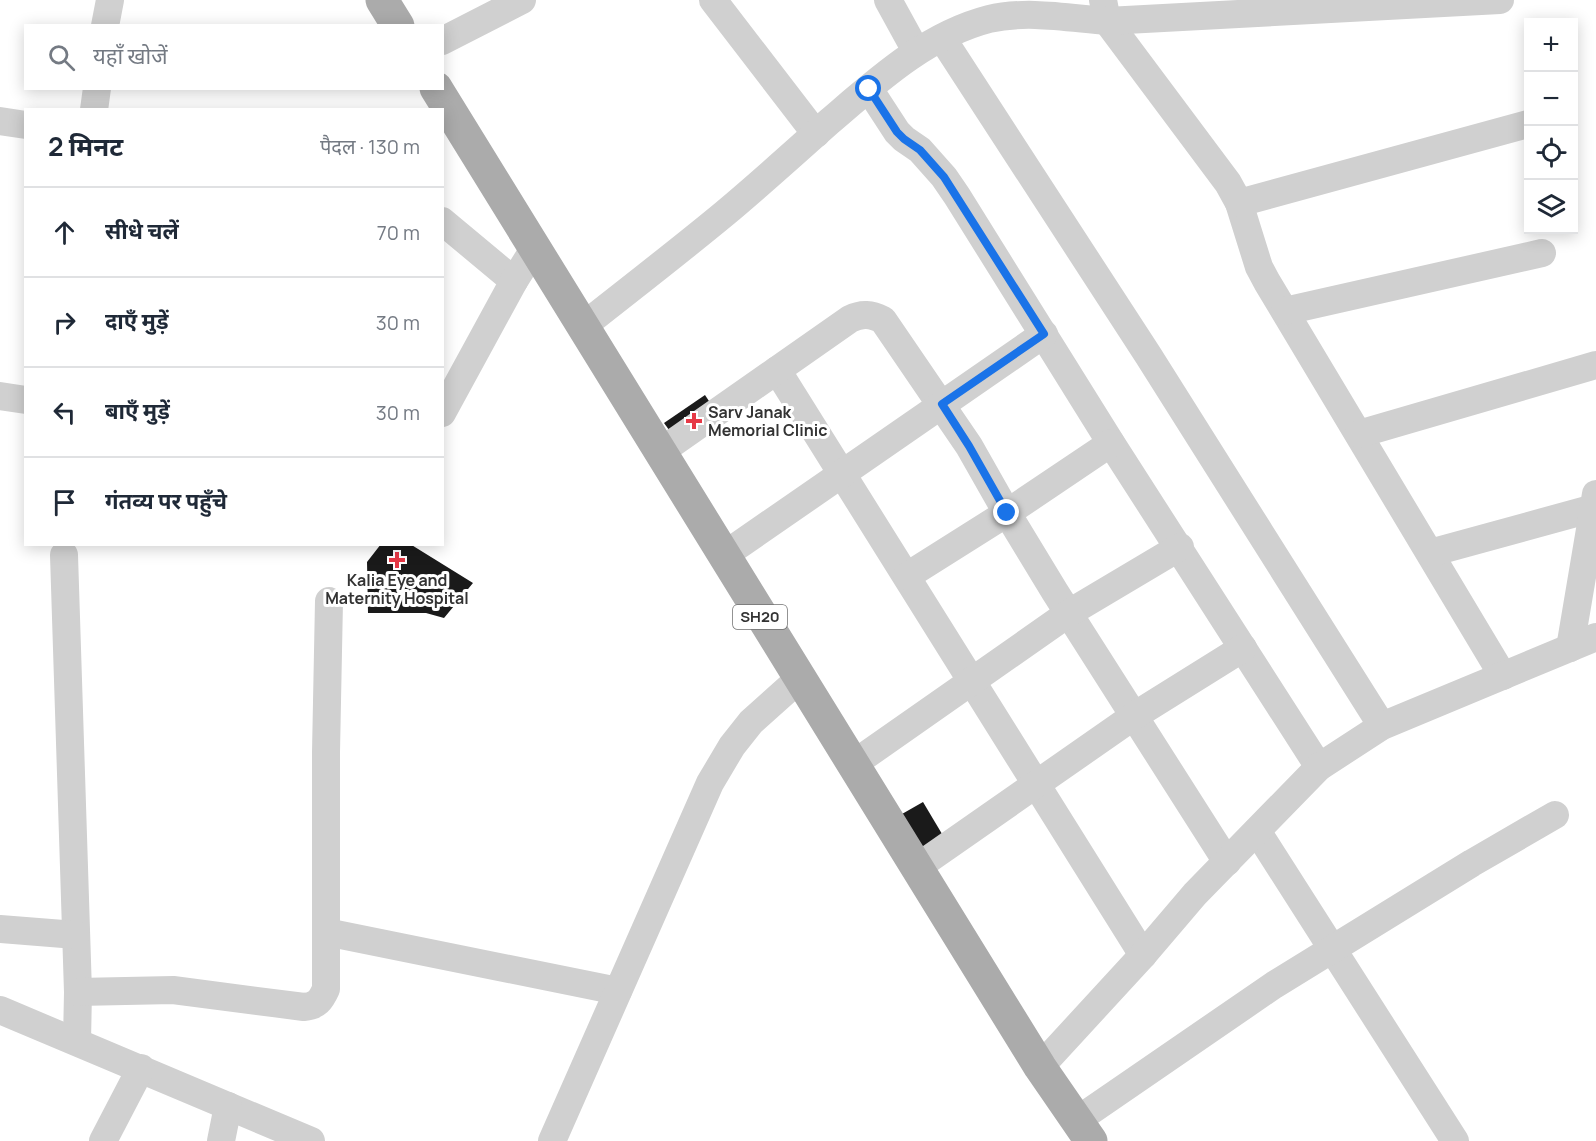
<!DOCTYPE html>
<html lang="hi">
<meta charset="utf-8">
<style>
:root{--surface:#fff;--page:#f6f6f7;--text:#1f2937;--muted:#747a83;--line:#e0e1e3}
body{margin:0;font-family:Manrope,"Noto Sans Devanagari",sans-serif;background:var(--page);color:var(--text)}
.controls{position:absolute;right:18px;top:18px;display:grid;overflow:hidden;border-radius:0px;box-shadow:0 3px 15px #0003}
.controls button{width:54px;height:54px;display:grid;place-items:center;padding:0;border:0;border-bottom:2px solid var(--line);background:var(--surface);color:var(--text);font:30px sans-serif}
.stop{position:absolute;width:18px;height:18px;margin:-14px;border:4px solid #1a73e8;border-radius:50%;background:#fff}
.stop.end{background:#1a73e8;border-color:#fff;box-shadow:0 2px 6px #0008}
.list{margin:0;padding:0;list-style:none}
h2{display:flex;justify-content:space-between;align-items:center;height:78px;margin:0;padding:0 24px;font-size:26px}
h2 small{font-size:20px;font-weight:400;color:var(--muted)}
.list li{display:grid;grid-template-columns:39px 1fr auto;gap:18px;align-items:center;box-sizing:border-box;height:90px;padding:0 24px;border-top:2px solid var(--line)}
.list b{display:block;font-size:22px;white-space:nowrap}
.list em{font-size:20px;font-style:normal;color:var(--muted)}
.icon{flex:none;width:33px;height:33px;fill:none;stroke:currentColor;stroke-width:2;stroke-linecap:round;stroke-linejoin:round}
.map{position:relative;flex:none;width:1596px;height:1141px;overflow:hidden}
.search{position:absolute;background:var(--surface);box-shadow:0 3px 15px #0003;left:24px;top:24px;width:420px;height:66px;display:flex;align-items:center;gap:15px;box-sizing:border-box;padding:0 21px;border-radius:0px;color:var(--muted);font-size:22px}
.panel{position:absolute;background:var(--surface);box-shadow:0 3px 15px #0003;left:24px;top:108px;width:420px;height:438px;border-radius:0px}
.map>svg:first-child{display:block}
.building{fill:#1a1a1a}
.lines{fill:none;stroke-linecap:round;stroke-linejoin:round}
.minor{stroke:#d0d0d0;stroke-width:28}
.major{stroke:#ababab;stroke-width:33}
.route{stroke:#1a73e8;stroke-width:8}
.poi-dot{fill:#e63946;stroke:#fff;stroke-width:2}
.labels{text-anchor:middle;stroke-width:6;stroke-linejoin:round;paint-order:stroke}
.shield{fill:#fff;stroke:#707070;stroke-width:1.5}
.shield-label{font-size:15px;font-weight:bold;fill:#333}
.poi-label{font-size:16px;font-weight:bold;fill:#333;stroke:#fff;text-anchor:start}
</style>
<div class="map">
<svg width="1596" height="1141" viewBox="0 0 1596 1141">
<rect width="100%" height="100%" fill="#fff"/>
<g class="building">
<polygon points="705,395 720,418 680,445 664,423"/>
<polygon points="381,544 410,544 473,583 444,618 426,613 368,613 367,562"/>
<polygon points="923,802 948,844 920,860 895,818"/>
</g>
<g class="lines">
<g class="minor">
<polyline points="713,0 816,134"/>
<polyline points="888,0 916,51"/>
<polyline points="1103,0 1107,21 1228,183 1239,203 1259,267 1267,282 1503,676"/>
<polyline points="105,26 110,0"/>
<polyline points="942,38 1148,355 1382,726"/>
<polyline points="442,41 522,0"/>
<polyline points="869,89 897,132 904,139 920,150 944,177 957,196 1111,443 1319,767"/>
<polyline points="94,110 97,88"/>
<polyline points="0,121 26,125"/>
<polyline points="1239,203 1528,124"/>
<polyline points="442,221 514,281"/>
<polyline points="1285,311 1542,253"/>
<path d="M 582,327 C 630,289 678,252 724,214 C 760,184 795,152 830,121 C 878,80 927,35 989,19 C 1027,10 1069,18 1107,21 L 1500,0"/>
<polyline points="777,370 1143,955"/>
<polyline points="0,396 26,400"/>
<polyline points="442,413 514,281 534,249"/>
<polyline points="1359,434 1596,365"/>
<path d="M 660,452 L 850,319 C 862,313 871,314 883,320 L 969,446 L 1007,513 L 1055,592 L 1227,862"/>
<polyline points="1430,553 1594,508"/>
<polyline points="64,555 78,992 77,1041"/>
<polyline points="723,556 1044,334"/>
<polyline points="907,576 1007,513 1111,443"/>
<polyline points="1570,648 1596,494"/>
<polyline points="852,765 1069,613 1180,547"/>
<polyline points="1257,831 1455,1141"/>
<polyline points="916,868 1134,716 1243,648"/>
<polyline points="0,929 76,935"/>
<polyline points="326,932 618,991"/>
<path d="M 78,992 L 173,990 L 304,1007 C 317,1006 321,1000 326,989 L 326,752 L 329,601"/>
<polyline points="0,1010 311,1141"/>
<polyline points="1040,1067 1143,955 1195,894 1319,767 1382,726 1596,637"/>
<polyline points="1076,1121 1274,985 1472,863 1555,815"/>
<polyline points="103,1141 141,1068"/>
<polyline points="221,1141 228,1106"/>
<polyline points="552,1141 710,783 732,746 751,722 799,679"/>
</g>
<g class="major">
<polyline points="382,0 398,26"/>
<polyline points="436,88 1040,1067 1091,1141"/>
</g>
</g>
<g class="lines">
<polyline class="route" points="869,89 897,132 904,139 920,150 944,177 1044,334 942,404 969,446 1007,513"/>
</g>
<g class="poi-dot">
<path d="M691 412h6v6h6v6h-6v6h-6v-6h-6v-6h6z"/>
<path d="M394 551h6v6h6v6h-6v6h-6v-6h-6v-6h6z"/>
</g>
<g class="labels">
<rect class="shield" x="733" y="605" width="54" height="24" rx="4.5"/>
<g class="shield-label">
<text x="760" y="622">SH20</text>
</g>
<g class="poi-label">
<text x="708" y="418">Sarv Janak<tspan x="708" dy="18">Memorial Clinic</tspan></text>
<text x="397" y="586" text-anchor="middle">Kalia Eye and<tspan x="397" dy="18">Maternity Hospital</tspan></text>
</g>
</g>
</svg>
<div class="controls">
<button>+</button>
<button>−</button>
<button><svg class="icon" aria-label="locate" viewBox="0 0 24 24"><circle cx="12" cy="12" r="6"/><path d="M12 2v4M12 18v4M2 12h4M18 12h4"/></svg></button>
<button><svg class="icon" aria-label="layers" viewBox="0 0 24 24"><path d="M12 4l9 5-9 5-9-5zM3 14l9 5 9-5"/></svg></button>
</div>
<div class="stop" style="left:869px;top:89px"></div>
<div class="stop end" style="left:1007px;top:513px"></div>
<div class="search"><svg class="icon" aria-label="search" viewBox="0 0 24 24"><circle cx="10" cy="10" r="6"/><path d="M15 15l6 6"/></svg>यहाँ खोजें</div>
<section class="panel">
<h2>2 मिनट<small>पैदल · 130 m</small></h2>
<ul class="list">
<li><svg class="icon" aria-label="ahead" viewBox="0 0 24 24"><path d="M12 20V5M6 11l6-6 6 6"/></svg><div><b>सीधे चलें</b></div><em>70 m</em></li>
<li><svg class="icon" aria-label="right" viewBox="0 0 24 24"><path d="M7 20v-9h11M14 6l5 5-5 5"/></svg><div><b>दाएँ मुड़ें</b></div><em>30 m</em></li>
<li><svg class="icon" aria-label="left" viewBox="0 0 24 24"><path d="M17 20v-9H6M10 6l-5 5 5 5"/></svg><div><b>बाएँ मुड़ें</b></div><em>30 m</em></li>
<li><svg class="icon" aria-label="arrive" viewBox="0 0 24 24"><path d="M6 21V4h12l-3 4 3 4H6"/></svg><div><b>गंतव्य पर पहुँचे</b></div></li>
</ul>
</section>
</div>
